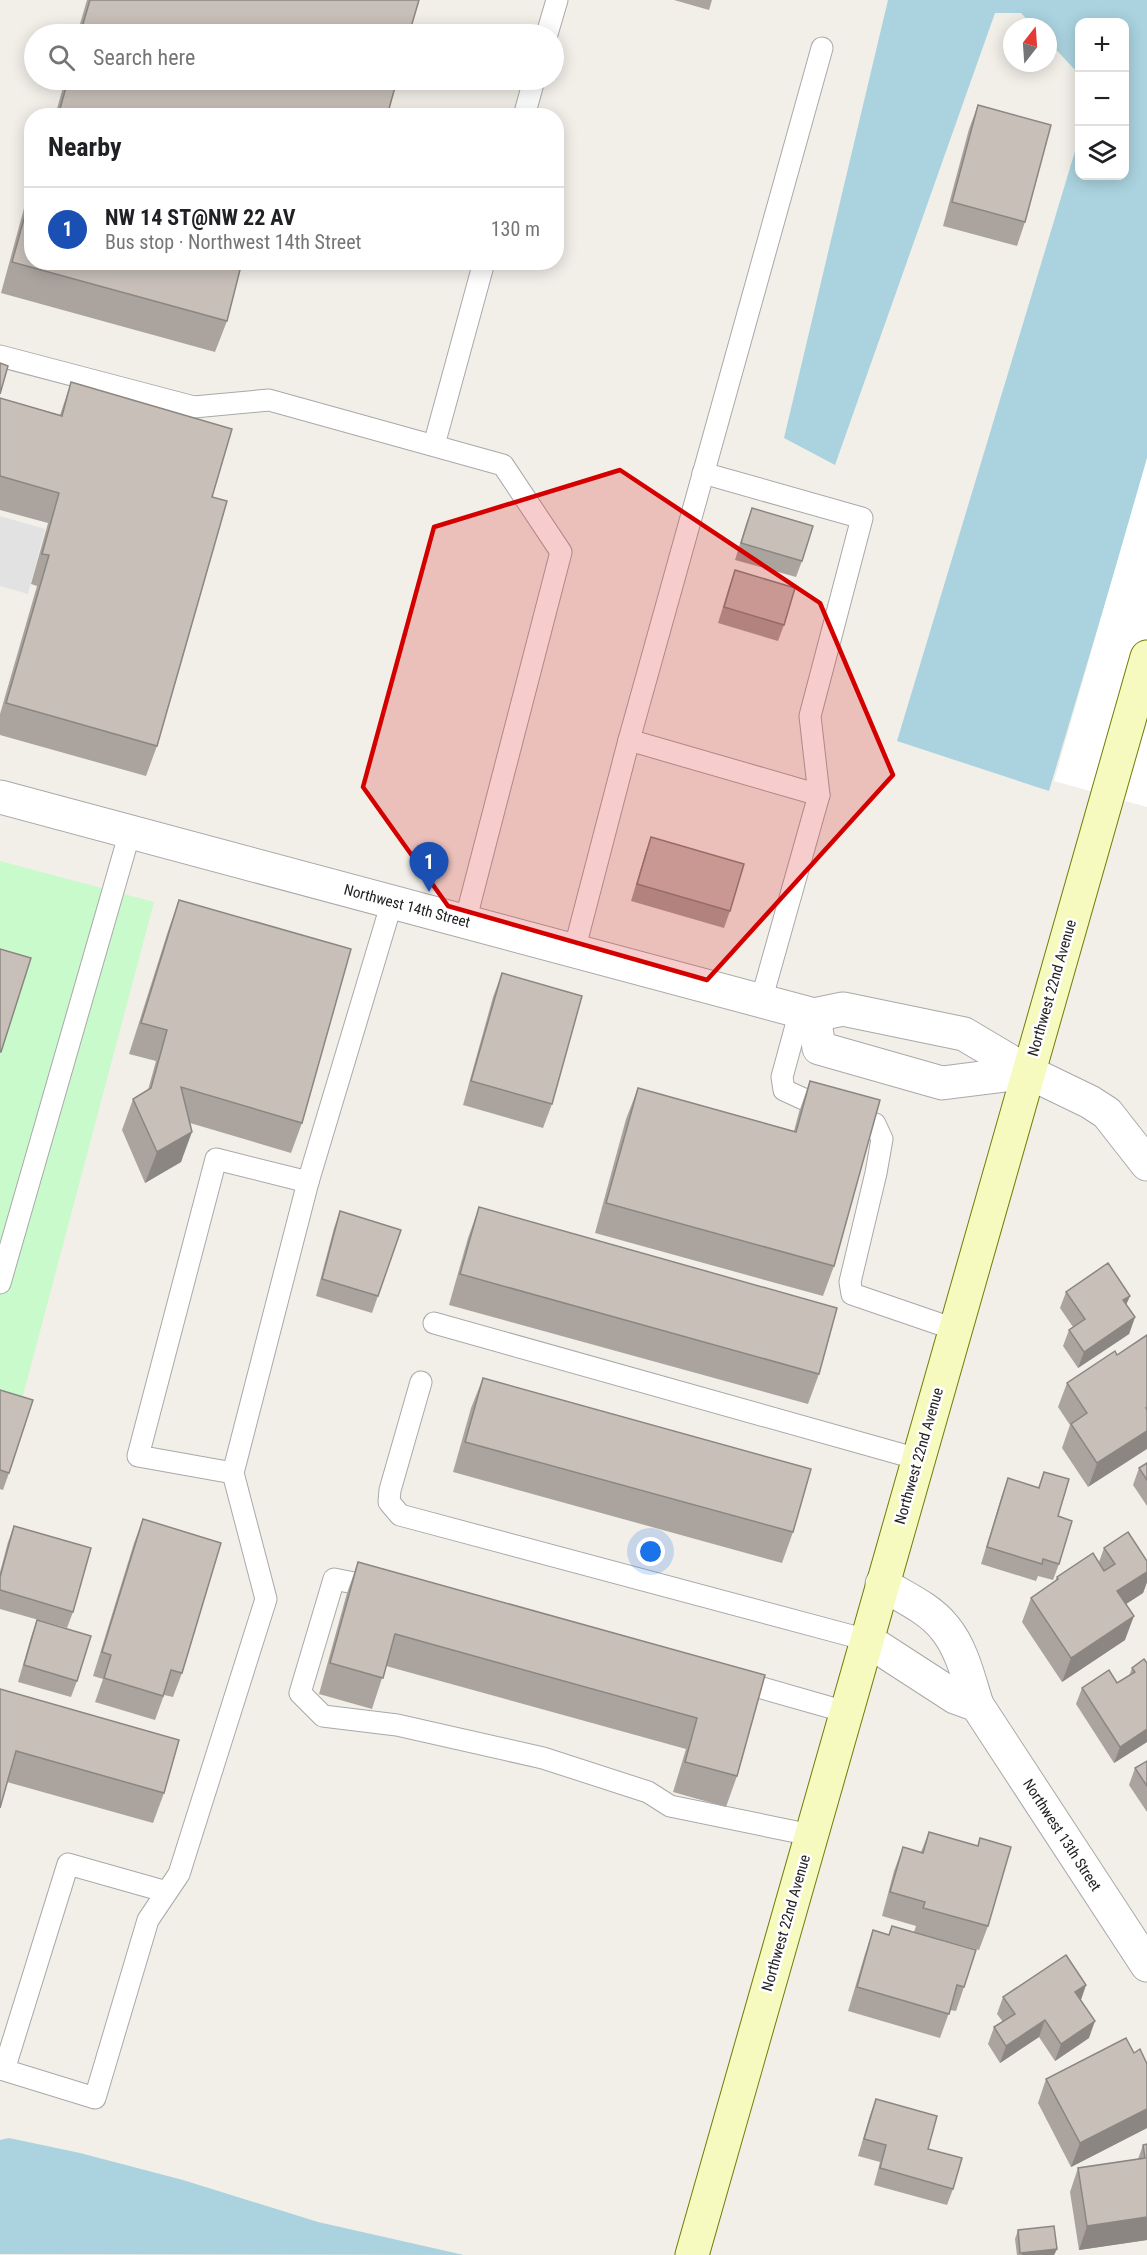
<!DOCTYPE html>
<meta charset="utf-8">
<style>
:root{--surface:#fff;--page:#f6f6f6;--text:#202124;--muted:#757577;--line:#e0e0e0;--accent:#d40000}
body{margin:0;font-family:"Roboto Condensed",sans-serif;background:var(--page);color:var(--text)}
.controls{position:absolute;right:18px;top:18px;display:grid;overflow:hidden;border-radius:12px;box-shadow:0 3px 15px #0003}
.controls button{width:54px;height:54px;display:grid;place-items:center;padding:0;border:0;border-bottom:2px solid var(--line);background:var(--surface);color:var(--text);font:30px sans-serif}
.compass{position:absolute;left:1003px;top:18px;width:54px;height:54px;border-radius:50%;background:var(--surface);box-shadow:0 3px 15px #0003;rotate:17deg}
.you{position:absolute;left:651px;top:1552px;width:21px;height:21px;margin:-15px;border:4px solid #fff;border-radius:50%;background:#1a73e8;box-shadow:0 0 0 9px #1a73e833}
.badge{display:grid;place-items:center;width:39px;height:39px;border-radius:50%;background:var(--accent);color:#fff;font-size:20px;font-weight:700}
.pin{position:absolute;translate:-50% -50px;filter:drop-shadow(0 2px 3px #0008)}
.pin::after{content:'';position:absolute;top:32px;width:21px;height:18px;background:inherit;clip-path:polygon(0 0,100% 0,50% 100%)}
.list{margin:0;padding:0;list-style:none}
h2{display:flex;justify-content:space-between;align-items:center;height:78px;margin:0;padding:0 24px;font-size:26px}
h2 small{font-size:20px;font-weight:400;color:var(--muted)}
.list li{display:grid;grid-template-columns:39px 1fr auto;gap:18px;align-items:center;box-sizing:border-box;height:84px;padding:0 24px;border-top:2px solid var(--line)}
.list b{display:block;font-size:22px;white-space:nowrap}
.list p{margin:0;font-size:20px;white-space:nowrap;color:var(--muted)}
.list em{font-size:20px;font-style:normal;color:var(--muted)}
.icon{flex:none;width:33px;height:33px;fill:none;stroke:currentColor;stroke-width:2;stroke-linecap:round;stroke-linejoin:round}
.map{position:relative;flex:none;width:1147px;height:2255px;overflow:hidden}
.search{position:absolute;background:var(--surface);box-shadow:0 3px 15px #0003;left:24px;top:24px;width:540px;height:66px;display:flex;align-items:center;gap:15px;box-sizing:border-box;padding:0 21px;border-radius:33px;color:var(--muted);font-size:22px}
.panel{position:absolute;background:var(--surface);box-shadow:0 3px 15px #0003;left:24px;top:108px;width:540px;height:162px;border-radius:24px}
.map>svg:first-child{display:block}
.park{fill:#c8facc}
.parking{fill:#e2e2e2}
.water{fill:#aad3df}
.pier{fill:#fff}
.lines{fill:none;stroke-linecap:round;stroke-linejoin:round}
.service-casing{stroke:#a9a9a9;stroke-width:23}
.minor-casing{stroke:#a9a9a9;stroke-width:35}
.tertiary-casing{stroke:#a9a9a9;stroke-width:35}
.secondary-casing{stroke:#707d05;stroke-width:35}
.service{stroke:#fff;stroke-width:21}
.minor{stroke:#fff;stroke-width:33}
.tertiary{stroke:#fff;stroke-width:33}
.secondary{stroke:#f7fabf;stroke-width:33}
.wall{fill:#aba49e}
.shaded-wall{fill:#8b8681}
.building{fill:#c7bfb8;stroke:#8b8681;stroke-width:1.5}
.marked{fill:#d40000;fill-opacity:0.2;stroke:#d40000;stroke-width:4.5;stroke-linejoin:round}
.labels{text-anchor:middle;stroke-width:5;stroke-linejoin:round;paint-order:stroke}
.street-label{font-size:15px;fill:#222;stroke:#fff}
</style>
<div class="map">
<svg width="1147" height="2255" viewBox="0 0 1147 2255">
<rect width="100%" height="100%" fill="#f2efe9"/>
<polygon class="park" points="0,861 154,902 0,1482"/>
<polygon class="parking" points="0,516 45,529 28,594 0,586"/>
<g class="water">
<polygon points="888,0 1147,0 1147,463 1049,791 897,741 1079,138 1080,176 1124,176 1124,22 1080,22 1079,79 1076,71 1048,41 1048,27 1034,27 1021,13 995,13 835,465 784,438"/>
<polygon points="9,2138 80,2153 183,2180 318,2222 464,2255 0,2254 0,2140"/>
</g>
<polygon class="pier" points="1147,458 1147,807 1054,781"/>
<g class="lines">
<g class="service-casing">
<g id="service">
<polyline points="547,34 557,0"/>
<polyline points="524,116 534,80"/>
<polyline points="0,356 194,407 269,400 503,465 561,552 465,922"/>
<polyline points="434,445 484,262"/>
<polyline points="703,473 862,518 810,716 819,795 761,1001"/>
<polyline points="819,795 629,740 822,48"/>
<polyline points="574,951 629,740"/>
<polyline points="800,1011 782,1077 784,1090 821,1107 875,1124 882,1139 876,1173 850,1282 852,1294 954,1329"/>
<polyline points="0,1283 130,832"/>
<polyline points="434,1323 918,1459"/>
<polyline points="421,1382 390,1490 389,1502 400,1515 867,1640"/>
<polyline points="233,1473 138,1456 216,1159 308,1182"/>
<polyline points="379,1588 334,1579 300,1693 323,1716 397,1725 543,1758 648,1792 670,1806 811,1835"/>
<polyline points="734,1680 846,1712"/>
<polyline points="167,1892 68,1864 4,2070 95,2098 148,1920 179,1874 266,1599 233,1473 308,1182 392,902"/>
</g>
</g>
<g class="minor-casing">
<g id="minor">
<polyline points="1028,1072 1090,1102 1107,1113 1147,1164"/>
<path d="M 882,1584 C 903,1597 929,1608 944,1627 C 962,1648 969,1680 977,1705"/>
<polyline points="867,1640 955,1697 977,1705 1147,1965"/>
</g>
</g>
<g class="tertiary-casing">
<g id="tertiary">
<polyline points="0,797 814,1015 843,1009 964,1034 1028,1072"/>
<polyline points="814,1015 819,1048 942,1083 1028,1072"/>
</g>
</g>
<g class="secondary-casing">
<polyline id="secondary" points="692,2255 1147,657"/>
</g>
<use href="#service" class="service"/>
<use href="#minor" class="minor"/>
<use href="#tertiary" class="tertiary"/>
<use href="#secondary" class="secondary"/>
</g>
<g class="wall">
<polygon points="87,0 419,0 409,34 77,34"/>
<polygon points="674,0 712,0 709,10"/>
<polygon points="65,80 397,80 387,116 55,116"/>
<polygon points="978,105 1025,222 1017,246 943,226 969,129"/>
<polygon points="32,185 32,262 227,321 215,352 1,293 26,201"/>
<polygon points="71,382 212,497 157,746 146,776 0,735 0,714 37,586 31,584 48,523 0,510 0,398 60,415"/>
<polygon points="752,508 802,561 796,577 735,560 746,524"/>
<polygon points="735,570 784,625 778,641 718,623 729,587"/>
<polygon points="651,837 730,911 724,928 631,901 645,854"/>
<polygon points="179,900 302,1123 291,1153 190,1123 181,1162 145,1183 122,1130 133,1099 148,1090 156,1061 129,1054 168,931"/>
<polygon points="502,973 552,1104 543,1128 463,1105 493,997"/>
<polygon points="810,1081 834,1266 823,1296 595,1233 626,1119 638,1088 794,1131 799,1112"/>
<polygon points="479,1207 819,1374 808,1404 449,1305 468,1238"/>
<polygon points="340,1211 401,1230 372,1313 316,1296 334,1228"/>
<polygon points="1066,1292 1130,1296 1126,1304 1135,1317 1129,1334 1078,1368 1063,1346 1069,1330 1073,1327 1060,1308"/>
<polygon points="1147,1335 1088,1487 1062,1448 1070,1425 1058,1407 1067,1383 1117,1355"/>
<polygon points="483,1378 793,1532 782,1563 453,1472 471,1408"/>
<polygon points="0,1390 9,1473 3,1490 0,1489"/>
<polygon points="1147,1463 1147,1506 1133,1485 1139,1468"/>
<polygon points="1044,1472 1058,1516 1059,1564 1053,1580 1038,1576 1036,1581 981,1564 1002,1495 1008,1478 1038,1488"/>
<polygon points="143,1519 182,1673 173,1697 164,1695 155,1720 95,1702 103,1679 93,1676 134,1543"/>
<polygon points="14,1526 73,1612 67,1628 0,1609 0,1572 8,1542"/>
<polygon points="1104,1548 1147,1561 1147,1582 1143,1593 1126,1604 1125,1640 1062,1682 1022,1622 1031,1598 1055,1581 1057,1577 1099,1562"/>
<polygon points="358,1562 765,1675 737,1776 726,1807 673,1792 686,1749 386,1666 372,1709 319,1694 347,1593"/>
<polygon points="37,1620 77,1681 71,1697 18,1682 31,1637"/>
<polygon points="1147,1663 1147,1742 1114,1763 1076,1704 1082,1688 1117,1683 1129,1676 1132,1668"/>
<polygon points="0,1689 164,1793 153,1823 7,1782"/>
<polygon points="1147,1761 1147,1812 1129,1785 1135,1768"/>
<polygon points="929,1832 988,1926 979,1950 914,1932 916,1926 882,1916 894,1871 903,1847 921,1852"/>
<polygon points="892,1926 964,1987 956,2011 950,2010 940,2038 848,2011 865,1954 873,1930 889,1935"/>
<polygon points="1086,1985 1081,2000 1089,2038 1055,2061 1039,2037 1000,2063 988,2044 994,2027 1003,2022 997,2014 1003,1997"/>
<polygon points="1134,2053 1147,2064 1147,2128 1071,2167 1038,2103 1046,2079"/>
<polygon points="876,2099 928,2149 953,2189 947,2205 874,2185 880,2162 858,2156 870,2115"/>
<polygon points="1147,2144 1147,2240 1079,2250 1070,2192 1078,2168 1138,2159 1143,2145"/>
<polygon points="1018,2230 1057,2249 1054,2255 1017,2255 1015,2239"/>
</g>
<g class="shaded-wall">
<polygon points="192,1132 181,1162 145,1183 157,1152"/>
<polygon points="1130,1296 1123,1312 1123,1300"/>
<polygon points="1135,1317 1129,1334 1078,1368 1084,1352"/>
<polygon points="1147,1431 1147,1449 1088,1487 1097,1463"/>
<polygon points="1147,1572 1147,1582 1143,1593 1109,1615 1117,1591"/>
<polygon points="1134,1616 1125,1640 1062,1682 1071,1658"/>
<polygon points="1147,1729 1147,1742 1114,1763 1120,1747"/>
<polygon points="1086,1985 1080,2002 1075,1992"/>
<polygon points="1045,2020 1039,2037 1000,2063 1006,2046"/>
<polygon points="1095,2021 1089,2038 1055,2061 1061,2044"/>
<polygon points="1147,2109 1147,2128 1071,2167 1080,2143"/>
<polygon points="1147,2217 1147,2240 1079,2250 1087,2226"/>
<polygon points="1057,2249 1054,2255 1022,2255 1022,2253"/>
</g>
<g class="building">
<polygon points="90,0 419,0 409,34 80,34"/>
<polygon points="68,80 397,80 387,116 58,116"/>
<polygon points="978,105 1051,125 1025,222 952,202"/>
<polygon points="32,190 32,262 242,262 227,321 12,262"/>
<polygon points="0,363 8,366 0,394"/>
<polygon points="71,382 232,429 212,497 227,501 157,746 6,703 49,555 42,554 59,493 0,476 0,398 62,416"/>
<polygon points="752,508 813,526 802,561 741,543"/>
<polygon points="735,570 795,588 784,625 724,607"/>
<polygon points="651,837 744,864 730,911 637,884"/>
<polygon points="179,900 351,949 302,1123 181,1087 192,1132 157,1152 133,1099 151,1088 167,1030 141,1023"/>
<polygon points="0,949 31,958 1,1052 0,1052"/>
<polygon points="502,973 582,996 552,1104 471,1081"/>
<polygon points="810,1081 880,1100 834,1266 606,1203 638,1088 796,1132"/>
<polygon points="479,1207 837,1308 819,1374 460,1274"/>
<polygon points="340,1211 401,1230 378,1296 322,1279"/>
<polygon points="1108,1263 1130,1296 1123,1300 1135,1317 1084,1352 1069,1330 1085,1319 1066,1292"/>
<polygon points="1147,1335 1147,1408 1146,1408 1147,1410 1147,1431 1097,1463 1071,1424 1087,1413 1067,1383 1115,1351 1117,1355"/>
<polygon points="483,1378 811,1469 793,1532 465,1442"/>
<polygon points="0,1390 33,1400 9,1473 0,1470"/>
<polygon points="1147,1463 1147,1480 1139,1468"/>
<polygon points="1044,1472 1069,1479 1058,1516 1072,1521 1059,1564 1043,1559 1042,1564 987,1547 1008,1478 1039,1488"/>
<polygon points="143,1519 221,1543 182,1673 171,1670 163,1696 104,1678 111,1655 102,1652"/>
<polygon points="14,1526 91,1548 73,1612 0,1590 0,1577"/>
<polygon points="1128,1532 1147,1561 1147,1572 1117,1591 1134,1616 1071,1658 1031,1598 1058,1579 1057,1577 1093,1553 1104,1571 1115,1564 1104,1548"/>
<polygon points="358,1562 765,1675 737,1776 685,1762 697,1718 395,1634 383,1678 330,1663"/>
<polygon points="37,1620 91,1636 77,1681 24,1665"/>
<polygon points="1144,1659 1147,1663 1147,1729 1120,1747 1082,1688 1109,1670 1117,1683 1135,1672 1132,1668"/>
<polygon points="0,1689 179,1740 164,1793 16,1751 0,1808"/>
<polygon points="1147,1761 1147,1786 1135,1768"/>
<polygon points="929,1832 978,1846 980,1838 1011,1847 988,1926 923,1908 925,1902 890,1892 903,1847 923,1853"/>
<polygon points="892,1926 976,1950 964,1987 957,1985 949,2014 857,1987 873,1930 889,1935"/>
<polygon points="1066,1955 1086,1985 1075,1992 1095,2021 1061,2044 1045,2020 1006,2046 994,2027 1015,2014 1003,1997"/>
<polygon points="1126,2038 1134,2053 1140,2049 1147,2064 1147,2109 1080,2143 1046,2079"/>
<polygon points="876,2099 937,2116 928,2149 962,2158 953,2189 880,2168 886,2145 864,2139"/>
<polygon points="1147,2144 1147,2217 1087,2226 1078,2168 1145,2158 1143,2145"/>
<polygon points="1054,2226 1057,2249 1020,2253 1018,2230"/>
</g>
<path class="marked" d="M 620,470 L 820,603 L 893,775 L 707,980 L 448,906 L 363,787 L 434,527 Z"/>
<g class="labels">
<g class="street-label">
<text transform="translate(407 906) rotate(15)" y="5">Northwest 14th Street</text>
<text transform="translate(1052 988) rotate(-74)" y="5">Northwest 22nd Avenue</text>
<text transform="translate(919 1456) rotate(-74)" y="5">Northwest 22nd Avenue</text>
<text transform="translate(1062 1835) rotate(57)" y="5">Northwest 13th Street</text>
<text transform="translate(786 1923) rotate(-74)" y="5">Northwest 22nd Avenue</text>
</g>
</g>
</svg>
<div class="controls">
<button>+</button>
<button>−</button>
<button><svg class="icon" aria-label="layers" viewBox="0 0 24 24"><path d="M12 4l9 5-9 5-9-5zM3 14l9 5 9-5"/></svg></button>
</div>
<svg class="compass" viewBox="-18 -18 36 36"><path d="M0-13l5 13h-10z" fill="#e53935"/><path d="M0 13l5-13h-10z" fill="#757577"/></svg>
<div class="you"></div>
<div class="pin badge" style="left:429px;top:892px;background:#1a4fb4">1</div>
<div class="search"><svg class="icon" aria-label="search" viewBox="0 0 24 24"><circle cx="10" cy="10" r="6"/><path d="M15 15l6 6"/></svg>Search here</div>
<section class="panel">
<h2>Nearby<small></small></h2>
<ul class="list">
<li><span class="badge" style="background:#1a4fb4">1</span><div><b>NW 14 ST@NW 22 AV</b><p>Bus stop · Northwest 14th Street</p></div><em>130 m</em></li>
</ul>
</section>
</div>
